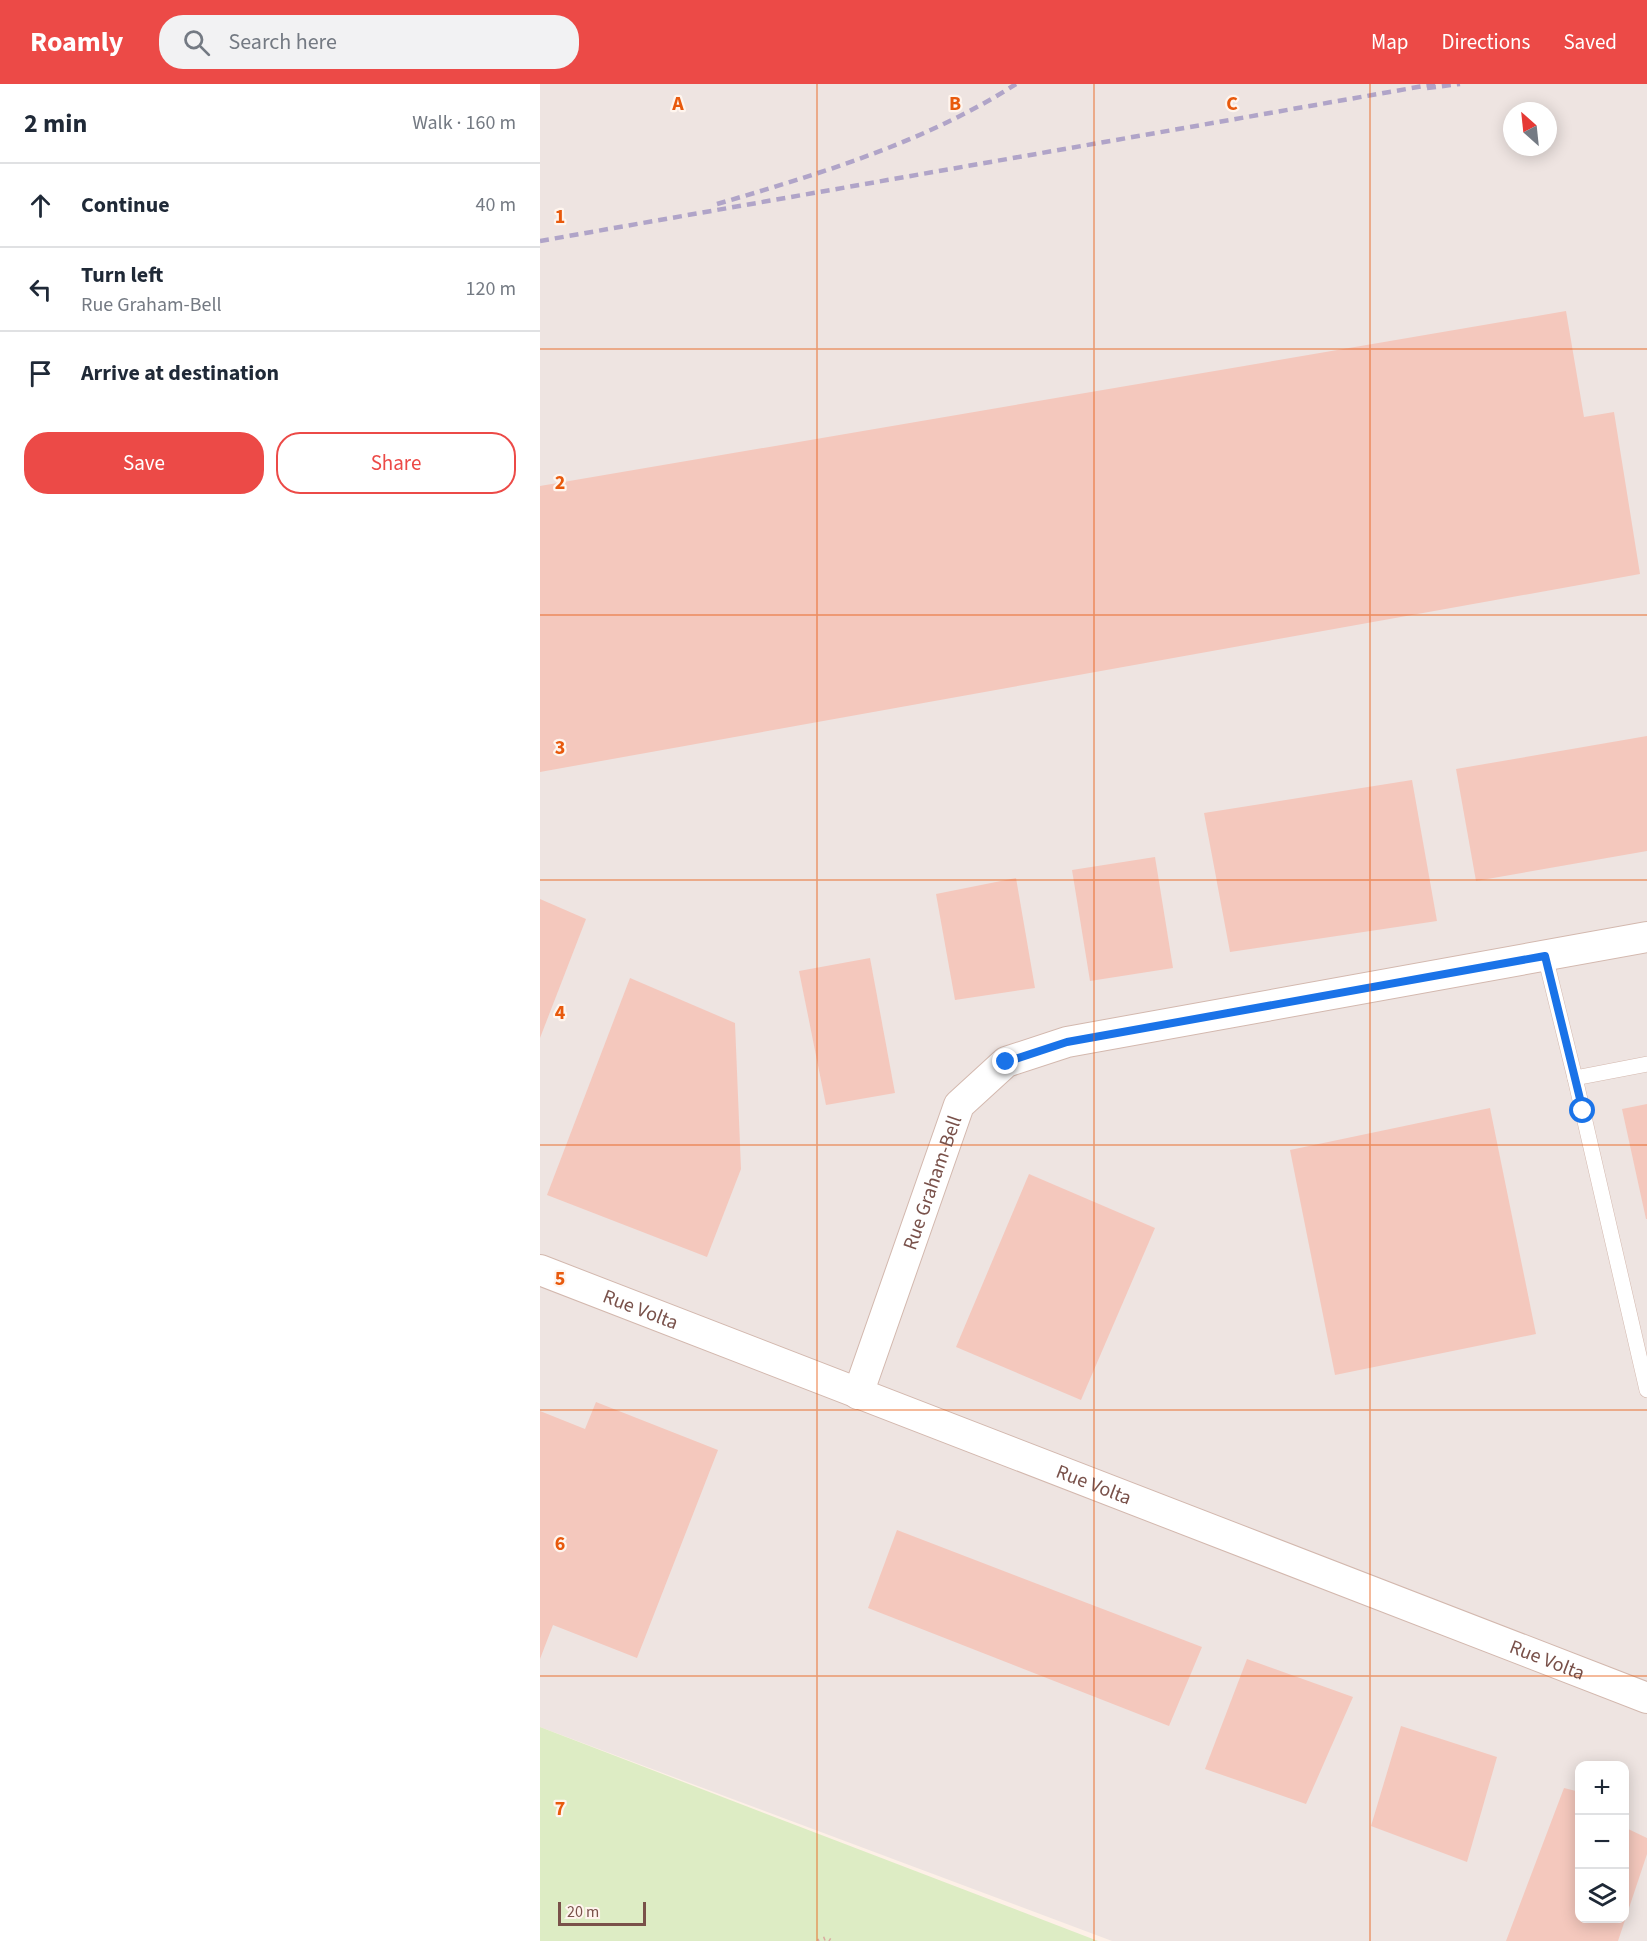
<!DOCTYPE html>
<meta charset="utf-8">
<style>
:root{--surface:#fff;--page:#f2f2f3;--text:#1f2937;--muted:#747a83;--line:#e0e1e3;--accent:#ec4a47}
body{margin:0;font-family:"Source Sans 3",sans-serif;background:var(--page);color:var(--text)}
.controls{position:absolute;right:18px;bottom:18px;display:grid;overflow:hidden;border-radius:12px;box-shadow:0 3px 15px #0003}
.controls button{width:54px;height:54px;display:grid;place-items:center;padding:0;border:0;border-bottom:2px solid var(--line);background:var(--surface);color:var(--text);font:30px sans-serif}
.compass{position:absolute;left:963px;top:18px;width:54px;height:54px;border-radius:50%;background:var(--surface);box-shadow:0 3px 15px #0003;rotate:333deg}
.scale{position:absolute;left:18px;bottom:15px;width:88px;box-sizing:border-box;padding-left:6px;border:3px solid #79514a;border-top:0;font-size:16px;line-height:21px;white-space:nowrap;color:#79514a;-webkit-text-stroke:4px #fff5ee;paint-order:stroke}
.stop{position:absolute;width:18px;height:18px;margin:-14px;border:4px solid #1a73e8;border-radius:50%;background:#fff}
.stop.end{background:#1a73e8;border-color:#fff;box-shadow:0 2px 6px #0008}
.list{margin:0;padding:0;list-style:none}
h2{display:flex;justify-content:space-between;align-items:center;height:78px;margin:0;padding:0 24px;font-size:26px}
h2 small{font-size:20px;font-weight:400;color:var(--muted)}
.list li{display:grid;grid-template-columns:39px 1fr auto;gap:18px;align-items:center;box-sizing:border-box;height:84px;padding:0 24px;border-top:2px solid var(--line)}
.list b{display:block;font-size:22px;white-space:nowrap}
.list p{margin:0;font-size:20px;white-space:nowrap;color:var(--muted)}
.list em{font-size:20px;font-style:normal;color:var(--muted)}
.actions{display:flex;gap:12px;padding:18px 24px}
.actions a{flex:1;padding:14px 0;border:2px solid var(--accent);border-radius:24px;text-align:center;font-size:21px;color:var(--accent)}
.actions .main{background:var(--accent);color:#fff}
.icon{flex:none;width:33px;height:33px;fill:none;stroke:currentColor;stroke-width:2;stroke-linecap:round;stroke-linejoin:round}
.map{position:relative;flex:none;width:1107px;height:1857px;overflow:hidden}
header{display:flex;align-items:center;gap:36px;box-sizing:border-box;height:84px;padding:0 30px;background:var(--accent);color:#fff}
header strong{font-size:28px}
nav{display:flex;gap:33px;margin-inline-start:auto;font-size:21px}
.search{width:420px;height:54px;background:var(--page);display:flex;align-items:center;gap:15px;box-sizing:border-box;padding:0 21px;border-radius:24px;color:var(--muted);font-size:22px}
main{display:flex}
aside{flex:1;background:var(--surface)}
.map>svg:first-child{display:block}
.industrial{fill:#eee4e1;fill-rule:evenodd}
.green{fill:#ddecc4}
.building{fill:#f4c8bd}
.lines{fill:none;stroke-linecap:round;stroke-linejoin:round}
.service-casing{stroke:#d3b8ae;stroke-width:16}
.minor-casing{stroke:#d3b8ae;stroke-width:32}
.path{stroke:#d9aaa0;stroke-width:4;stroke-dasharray:1.5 4.5;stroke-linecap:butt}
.service{stroke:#fff;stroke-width:15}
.minor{stroke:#fff;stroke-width:30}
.rail{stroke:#b0a4c8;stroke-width:4.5;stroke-dasharray:9 6;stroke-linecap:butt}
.route{stroke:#1a73e8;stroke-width:8}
.grid{fill:none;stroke:#e8590c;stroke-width:1.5;stroke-opacity:0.55}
.labels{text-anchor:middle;stroke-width:4.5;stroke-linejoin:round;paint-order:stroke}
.street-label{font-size:20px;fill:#79514a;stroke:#fff5ee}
.grid-label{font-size:20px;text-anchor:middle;font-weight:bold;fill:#e8590c;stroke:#fff5ee;stroke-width:4.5;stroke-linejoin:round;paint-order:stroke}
</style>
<header>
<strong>Roamly</strong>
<div class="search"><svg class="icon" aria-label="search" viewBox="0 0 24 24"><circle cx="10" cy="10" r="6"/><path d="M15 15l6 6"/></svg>Search here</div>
<nav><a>Map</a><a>Directions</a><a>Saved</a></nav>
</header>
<main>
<aside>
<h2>2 min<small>Walk · 160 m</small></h2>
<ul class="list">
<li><svg class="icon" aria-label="ahead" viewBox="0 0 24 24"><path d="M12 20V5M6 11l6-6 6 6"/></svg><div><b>Continue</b></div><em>40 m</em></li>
<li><svg class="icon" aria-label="left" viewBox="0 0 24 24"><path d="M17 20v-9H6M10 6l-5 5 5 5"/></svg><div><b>Turn left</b><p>Rue Graham-Bell</p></div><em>120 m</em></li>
<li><svg class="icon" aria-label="arrive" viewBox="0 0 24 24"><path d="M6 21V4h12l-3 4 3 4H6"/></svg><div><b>Arrive at destination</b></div></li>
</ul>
<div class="actions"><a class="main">Save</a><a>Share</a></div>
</aside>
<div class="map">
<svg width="1107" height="1857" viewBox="0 0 1107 1857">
<rect width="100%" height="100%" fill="#fdf0e7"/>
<path class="industrial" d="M 0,0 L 1107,0 L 1107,1857 L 572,1857 L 0,1643 ZM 972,27 L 1008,27 L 1008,63 L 972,63 ZM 1040,1682 L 1084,1682 L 1084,1834 L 1040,1834 Z"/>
<polygon class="green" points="0,1643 558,1857 0,1857"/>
<g class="building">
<polygon points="1026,227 1044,333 1074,328 1100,490 0,688 0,402"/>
<polygon points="1107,652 1107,767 936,797 916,685"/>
<polygon points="872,696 897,837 690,868 664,729"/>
<polygon points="615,773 633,884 550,897 532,786"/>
<polygon points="476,794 495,904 415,916 396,810"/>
<polygon points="0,815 46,835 0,954"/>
<polygon points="330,874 355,1009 286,1021 259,887"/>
<polygon points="90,894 195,939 201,1085 167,1173 7,1111"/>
<polygon points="1107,1020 1107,1135 1106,1135 1082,1025"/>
<polygon points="950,1024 996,1250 795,1291 750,1066"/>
<polygon points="489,1090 615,1144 541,1316 416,1263"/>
<polygon points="56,1318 178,1366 97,1574 13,1541 0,1575 0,1327 45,1345"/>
<polygon points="357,1446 662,1563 629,1642 328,1524"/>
<polygon points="707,1575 813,1613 766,1720 665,1685"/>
<polygon points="861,1642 957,1673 927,1778 831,1742"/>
<polygon points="1024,1704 1040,1708 1040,1834 1084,1834 1084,1743 1107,1754 1107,1770 1078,1857 966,1857"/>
</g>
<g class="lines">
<g class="service-casing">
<g id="service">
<polyline points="1005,872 1035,994 1107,980"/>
<polyline points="1035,994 1107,1306"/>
</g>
</g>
<g class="minor-casing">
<g id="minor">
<path id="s1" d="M 0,1186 L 1107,1614"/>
<path id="s2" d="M 318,1310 L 419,1021 L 466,978 L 527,958 L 1107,853"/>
</g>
</g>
<polyline class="path" points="278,1857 286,1854 291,1857"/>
<use href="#service" class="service"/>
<use href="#minor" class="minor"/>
<g class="rail">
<polyline points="887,4 920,0"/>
<path d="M 177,120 C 279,90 386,58 476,0"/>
<polyline points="0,157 895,0"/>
</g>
</g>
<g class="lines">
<polyline class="route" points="466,978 527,958 1005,872 1043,1027"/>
</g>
<path class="grid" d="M 277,0 L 277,1857M 554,0 L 554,1857M 830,0 L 830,1857M 0,265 L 1107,265M 0,531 L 1107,531M 0,796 L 1107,796M 0,1061 L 1107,1061M 0,1326 L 1107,1326M 0,1592 L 1107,1592"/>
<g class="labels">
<g class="street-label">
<text dy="7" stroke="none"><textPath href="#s2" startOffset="224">Rue Graham-Bell</textPath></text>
<text dy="7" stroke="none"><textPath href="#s1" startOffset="108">Rue Volta</textPath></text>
<text dy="7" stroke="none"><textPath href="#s1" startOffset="594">Rue Volta</textPath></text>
<text dy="7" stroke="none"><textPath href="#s1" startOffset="1080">Rue Volta</textPath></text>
</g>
</g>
<g class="grid-label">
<text x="138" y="26">A</text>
<text x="415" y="26">B</text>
<text x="692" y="26">C</text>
<text x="20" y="139">1</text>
<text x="20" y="405">2</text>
<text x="20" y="670">3</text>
<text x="20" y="935">4</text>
<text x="20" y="1201">5</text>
<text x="20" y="1466">6</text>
<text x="20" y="1731">7</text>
</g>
</svg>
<div class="controls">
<button>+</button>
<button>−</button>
<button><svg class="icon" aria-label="layers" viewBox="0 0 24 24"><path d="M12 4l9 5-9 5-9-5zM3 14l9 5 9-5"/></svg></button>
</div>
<svg class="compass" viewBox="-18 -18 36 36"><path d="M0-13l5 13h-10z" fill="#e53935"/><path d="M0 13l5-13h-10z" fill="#747a83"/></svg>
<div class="scale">20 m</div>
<div class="stop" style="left:1043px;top:1027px"></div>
<div class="stop end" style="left:466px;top:978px"></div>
</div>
</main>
